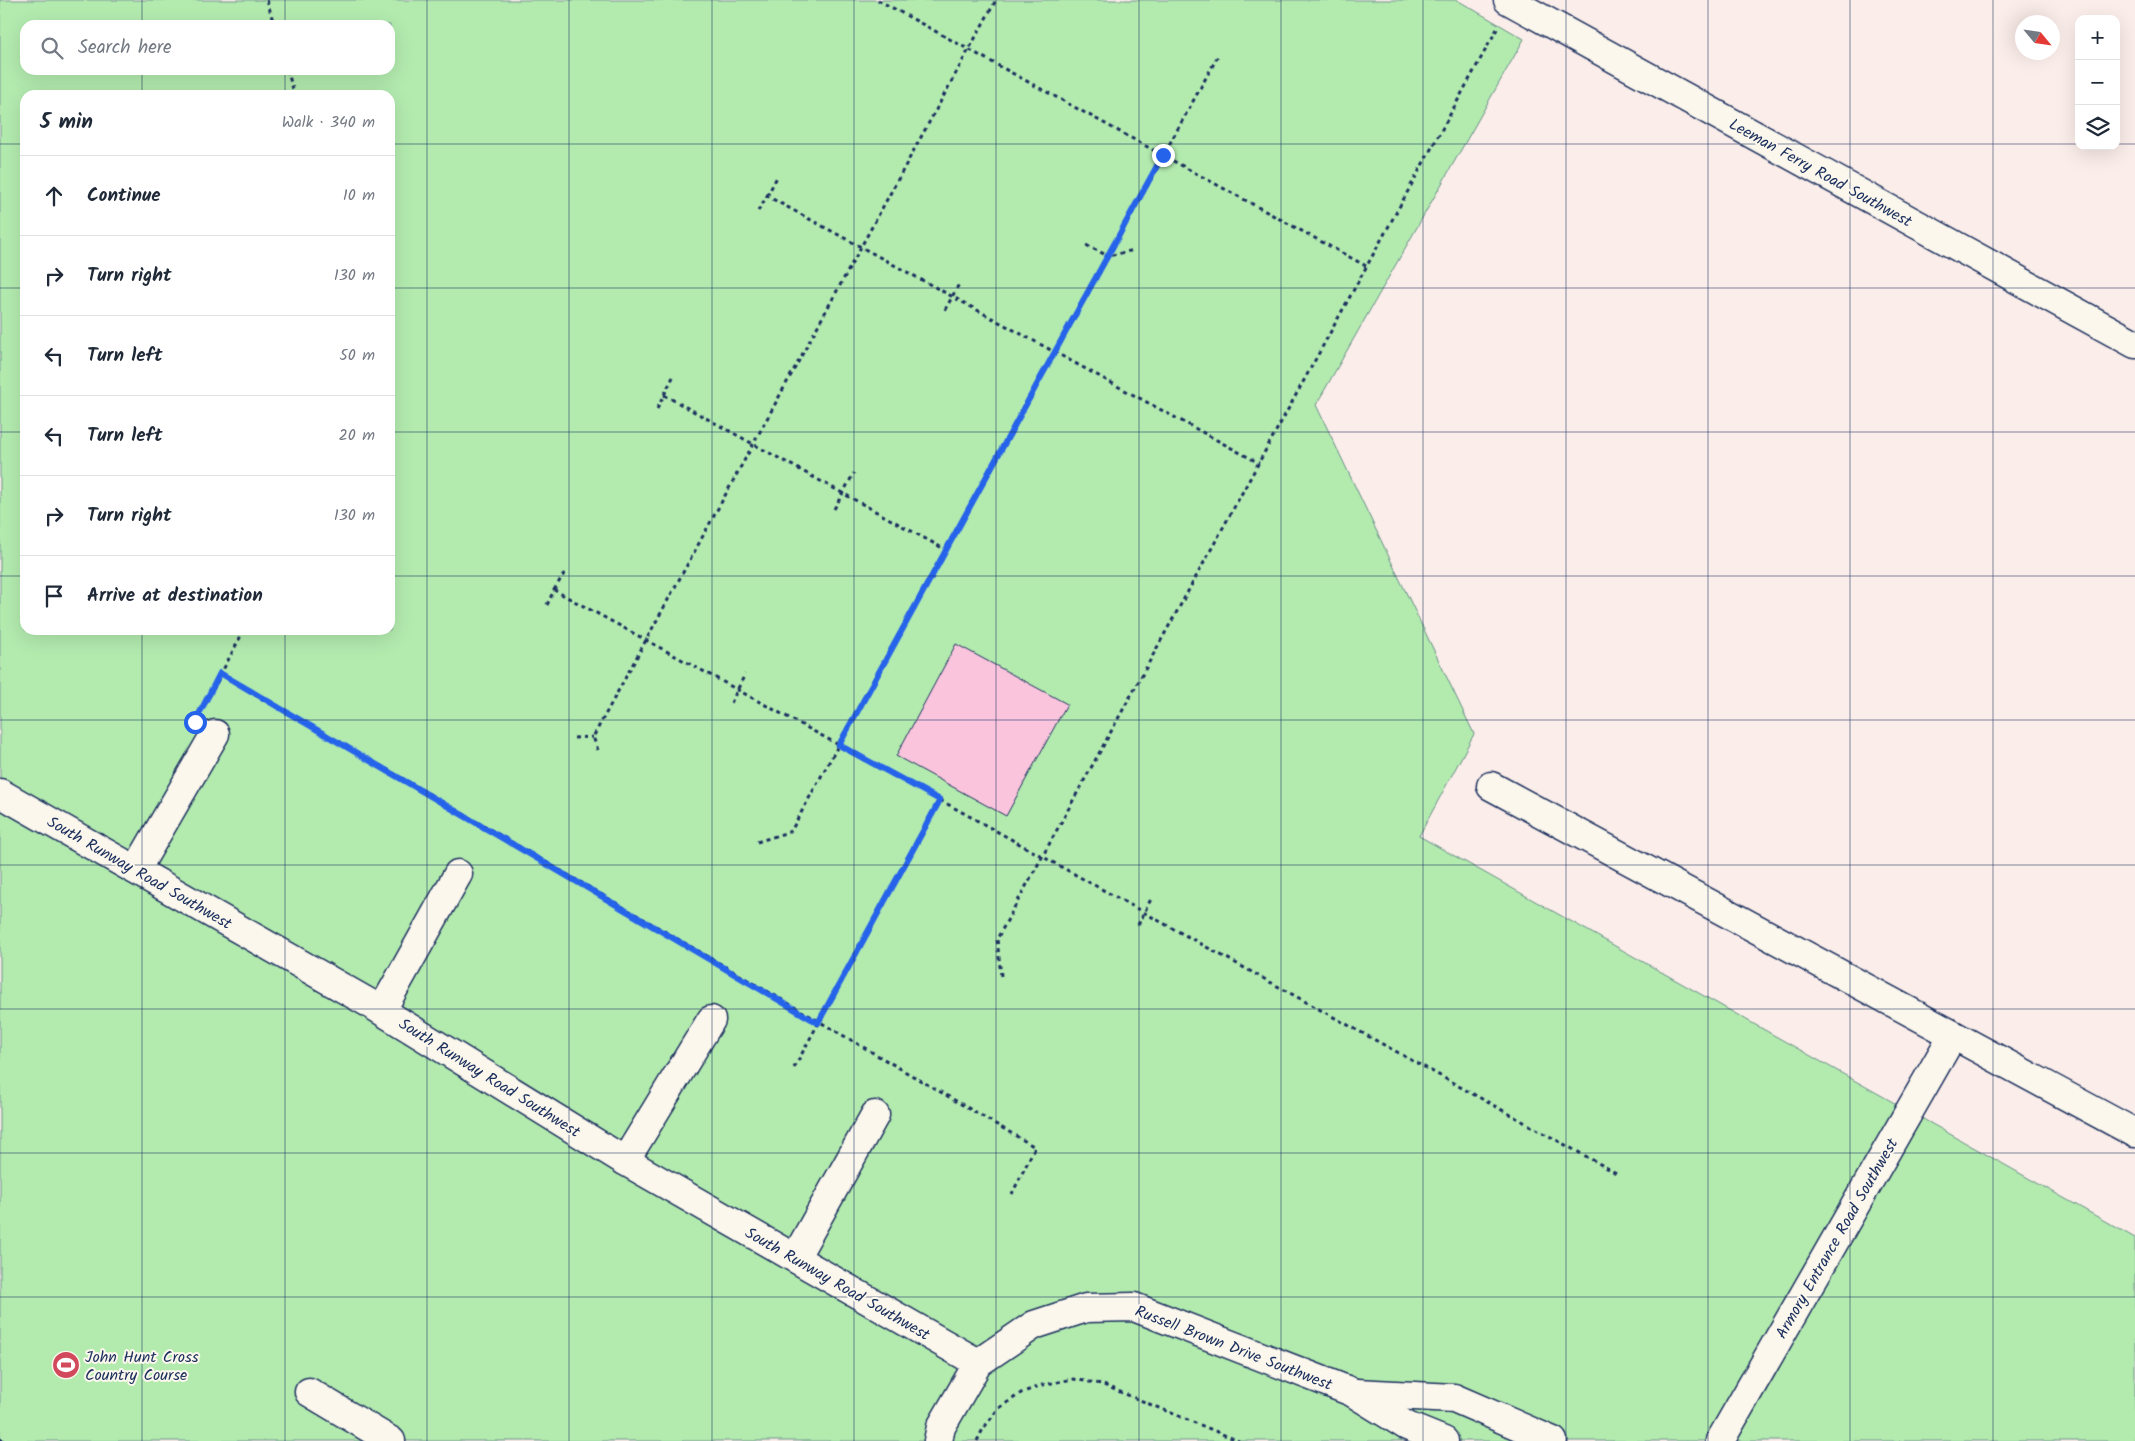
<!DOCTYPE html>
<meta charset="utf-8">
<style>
:root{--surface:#fff;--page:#f6f6f7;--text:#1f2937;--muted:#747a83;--line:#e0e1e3}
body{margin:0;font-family:Kalam,sans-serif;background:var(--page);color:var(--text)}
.controls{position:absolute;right:15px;top:15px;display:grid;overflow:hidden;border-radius:10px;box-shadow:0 5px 20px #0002}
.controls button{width:45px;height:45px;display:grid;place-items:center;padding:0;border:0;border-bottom:1px solid var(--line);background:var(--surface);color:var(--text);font:25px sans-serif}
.compass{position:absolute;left:2015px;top:15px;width:45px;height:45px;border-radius:50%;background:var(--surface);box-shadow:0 5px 20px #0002;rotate:119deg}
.stop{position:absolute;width:15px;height:15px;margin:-11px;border:4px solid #2563eb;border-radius:50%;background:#fff}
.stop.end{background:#2563eb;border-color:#fff;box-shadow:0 1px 5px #0008}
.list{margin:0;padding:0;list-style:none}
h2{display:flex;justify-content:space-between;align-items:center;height:65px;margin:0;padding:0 20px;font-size:21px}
h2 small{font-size:16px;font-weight:400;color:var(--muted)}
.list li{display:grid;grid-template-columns:32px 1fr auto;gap:15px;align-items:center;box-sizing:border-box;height:80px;padding:0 20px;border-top:1px solid var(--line)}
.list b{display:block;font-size:19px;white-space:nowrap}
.list em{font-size:16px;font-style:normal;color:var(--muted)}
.icon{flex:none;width:28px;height:28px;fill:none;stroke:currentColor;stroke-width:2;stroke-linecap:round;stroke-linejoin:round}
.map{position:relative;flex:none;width:2135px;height:1441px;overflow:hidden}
.search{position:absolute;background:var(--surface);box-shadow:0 5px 20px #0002;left:20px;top:20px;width:375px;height:55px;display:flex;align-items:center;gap:12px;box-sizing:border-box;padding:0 18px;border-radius:15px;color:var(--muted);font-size:19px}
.panel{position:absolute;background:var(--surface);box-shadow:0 5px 20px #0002;left:20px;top:90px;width:375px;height:545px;border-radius:15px}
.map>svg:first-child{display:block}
.green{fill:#b3ebaf;stroke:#678d86;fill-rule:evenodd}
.building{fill:#fbc4dd;stroke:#1b2f5e}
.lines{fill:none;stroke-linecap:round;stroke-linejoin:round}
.minor-casing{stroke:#1b2f5e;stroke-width:31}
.path{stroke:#1b2f5e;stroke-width:3;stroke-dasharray:4 4;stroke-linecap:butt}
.minor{stroke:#fbf7ec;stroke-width:28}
.route{stroke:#2563eb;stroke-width:6}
.grid{fill:none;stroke:#1b2f5e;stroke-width:1;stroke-opacity:0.55}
.labels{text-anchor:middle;stroke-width:4;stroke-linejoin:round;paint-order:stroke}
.street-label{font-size:16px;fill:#1b2f5e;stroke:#fbf7ec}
.poi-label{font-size:16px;fill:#1b2f5e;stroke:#fbf7ec;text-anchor:start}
</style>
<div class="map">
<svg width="2135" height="1441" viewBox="0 0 2135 1441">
<rect width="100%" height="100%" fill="#fbede9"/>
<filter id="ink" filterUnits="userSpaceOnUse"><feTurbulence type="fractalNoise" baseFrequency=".02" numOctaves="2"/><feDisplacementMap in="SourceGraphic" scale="10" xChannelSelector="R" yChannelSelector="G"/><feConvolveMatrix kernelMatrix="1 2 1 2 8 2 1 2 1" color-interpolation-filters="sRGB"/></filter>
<g filter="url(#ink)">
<path class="green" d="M 0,0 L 1457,0 L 1524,39 L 1316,405 L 1474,734 L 1419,836 L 2135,1238 L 2135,1441 L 0,1441 ZM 25,25 L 390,25 L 390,70 L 25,70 ZM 25,95 L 390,95 L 390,630 L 25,630 Z"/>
<polygon class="building" points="956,644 1067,704 1006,816 896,756"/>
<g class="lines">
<g class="minor-casing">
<g id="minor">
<polyline points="1508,0 2135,344"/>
<polyline points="1491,786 2135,1133"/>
<polyline points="0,793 369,1003 625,1161 978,1363"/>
<polyline points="136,870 215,734"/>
<polyline points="382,1010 458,874"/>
<polyline points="625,1161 711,1020"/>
<polyline points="795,1258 875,1115"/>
<polyline points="309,1392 391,1441"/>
<polyline points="1356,1393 1454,1398 1553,1441"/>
<polyline points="938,1441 941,1427 978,1363 1034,1325 1086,1308 1134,1307 1352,1392 1407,1426 1444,1441"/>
<polyline points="1720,1441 1953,1035"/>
</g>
</g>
<g class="path">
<polyline points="267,0 274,25"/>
<polyline points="878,0 1366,266"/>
<polyline points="287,70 295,95"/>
<polyline points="767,196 778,175"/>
<polyline points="758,211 767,196 1259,463"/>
<polyline points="1086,245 1108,256 1219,54"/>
<polyline points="945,310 959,284"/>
<polyline points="664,395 946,550"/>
<polyline points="657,409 673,377"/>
<polyline points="834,509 854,473"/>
<polyline points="554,590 565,572"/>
<polyline points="547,605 554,590 940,800 1618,1174"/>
<polyline points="220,673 1035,1147 1012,1194"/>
<polyline points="731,703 745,674"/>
<polyline points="205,704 244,630"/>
<polyline points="574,738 593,737"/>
<polyline points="598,750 593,737 996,0"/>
<polyline points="757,842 791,831 1108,256 1134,250"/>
<polyline points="1138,925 1151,899"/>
<polyline points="1001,976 997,939 1497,29"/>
<polyline points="794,1068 940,800"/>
<polyline points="0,1438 3,1441"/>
<polyline points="977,1441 983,1429 998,1409 1021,1393 1042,1385 1073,1379 1101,1384 1239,1441"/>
</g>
<use href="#minor" class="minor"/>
</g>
</g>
<g class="lines" filter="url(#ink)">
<polyline class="route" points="195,722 220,673 818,1023 940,800 839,745 1163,155"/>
</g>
<path class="grid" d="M 142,0 L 142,25M 285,0 L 285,25M 427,0 L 427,1441M 569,0 L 569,1441M 712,0 L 712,1441M 854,0 L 854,1441M 996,0 L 996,1441M 1139,0 L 1139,1441M 1281,0 L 1281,1441M 1423,0 L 1423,1441M 1566,0 L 1566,1441M 1708,0 L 1708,1441M 1850,0 L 1850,1441M 1993,0 L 1993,1441M 142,70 L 142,95M 285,70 L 285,95M 0,144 L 25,144M 390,144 L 2079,144M 2116,144 L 2135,144M 0,288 L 25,288M 390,288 L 2135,288M 0,432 L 25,432M 390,432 L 2135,432M 0,576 L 25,576M 390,576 L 2135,576M 142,630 L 142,1441M 285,630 L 285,1441M 0,720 L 2135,720M 0,865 L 2135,865M 0,1009 L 2135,1009M 0,1153 L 2135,1153M 0,1297 L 2135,1297"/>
<defs>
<g id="stadium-disc" transform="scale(1.4375)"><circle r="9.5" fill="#d1495b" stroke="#fbf7ec"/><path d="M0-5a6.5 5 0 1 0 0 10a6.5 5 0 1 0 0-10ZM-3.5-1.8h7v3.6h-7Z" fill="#fff"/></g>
</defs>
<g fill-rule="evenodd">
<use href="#stadium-disc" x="66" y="1365"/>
</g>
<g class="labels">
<g class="street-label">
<text transform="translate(1821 172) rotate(29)" y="6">Leeman Ferry Road Southwest</text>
<text transform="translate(140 872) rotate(30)" y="6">South Runway Road Southwest</text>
<text transform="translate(490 1077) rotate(32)" y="6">South Runway Road Southwest</text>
<text transform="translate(1836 1238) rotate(-60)" y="6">Armory Entrance Road Southwest</text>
<text transform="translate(838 1283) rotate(30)" y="6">South Runway Road Southwest</text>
<text transform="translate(1234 1347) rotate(21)" y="6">Russell Brown Drive Southwest</text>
</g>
<g class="poi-label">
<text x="85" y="1362">John Hunt Cross<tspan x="85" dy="18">Country Course</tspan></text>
</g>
</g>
</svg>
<div class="controls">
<button>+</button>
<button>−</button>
<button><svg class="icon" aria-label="layers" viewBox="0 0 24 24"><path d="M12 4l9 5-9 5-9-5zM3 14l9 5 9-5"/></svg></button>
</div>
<svg class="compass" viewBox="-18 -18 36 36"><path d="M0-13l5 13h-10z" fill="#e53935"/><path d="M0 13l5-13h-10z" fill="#747a83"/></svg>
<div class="stop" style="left:195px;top:722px"></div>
<div class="stop end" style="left:1163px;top:155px"></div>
<div class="search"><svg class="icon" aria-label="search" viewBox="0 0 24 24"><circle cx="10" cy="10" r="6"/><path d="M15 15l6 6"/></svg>Search here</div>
<section class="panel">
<h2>5 min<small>Walk · 340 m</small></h2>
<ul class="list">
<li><svg class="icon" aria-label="ahead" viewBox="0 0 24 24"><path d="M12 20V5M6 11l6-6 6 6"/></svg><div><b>Continue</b></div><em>10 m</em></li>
<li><svg class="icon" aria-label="right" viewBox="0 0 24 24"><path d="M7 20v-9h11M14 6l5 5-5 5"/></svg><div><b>Turn right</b></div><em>130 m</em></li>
<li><svg class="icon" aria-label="left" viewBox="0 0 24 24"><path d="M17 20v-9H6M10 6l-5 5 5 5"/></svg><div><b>Turn left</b></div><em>50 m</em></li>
<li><svg class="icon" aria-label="left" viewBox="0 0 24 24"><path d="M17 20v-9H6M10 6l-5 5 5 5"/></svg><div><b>Turn left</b></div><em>20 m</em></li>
<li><svg class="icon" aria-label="right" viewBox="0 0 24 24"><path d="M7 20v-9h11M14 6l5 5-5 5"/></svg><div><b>Turn right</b></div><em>130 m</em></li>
<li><svg class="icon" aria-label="arrive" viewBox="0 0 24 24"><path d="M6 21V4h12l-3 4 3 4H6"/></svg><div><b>Arrive at destination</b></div></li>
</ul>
</section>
</div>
